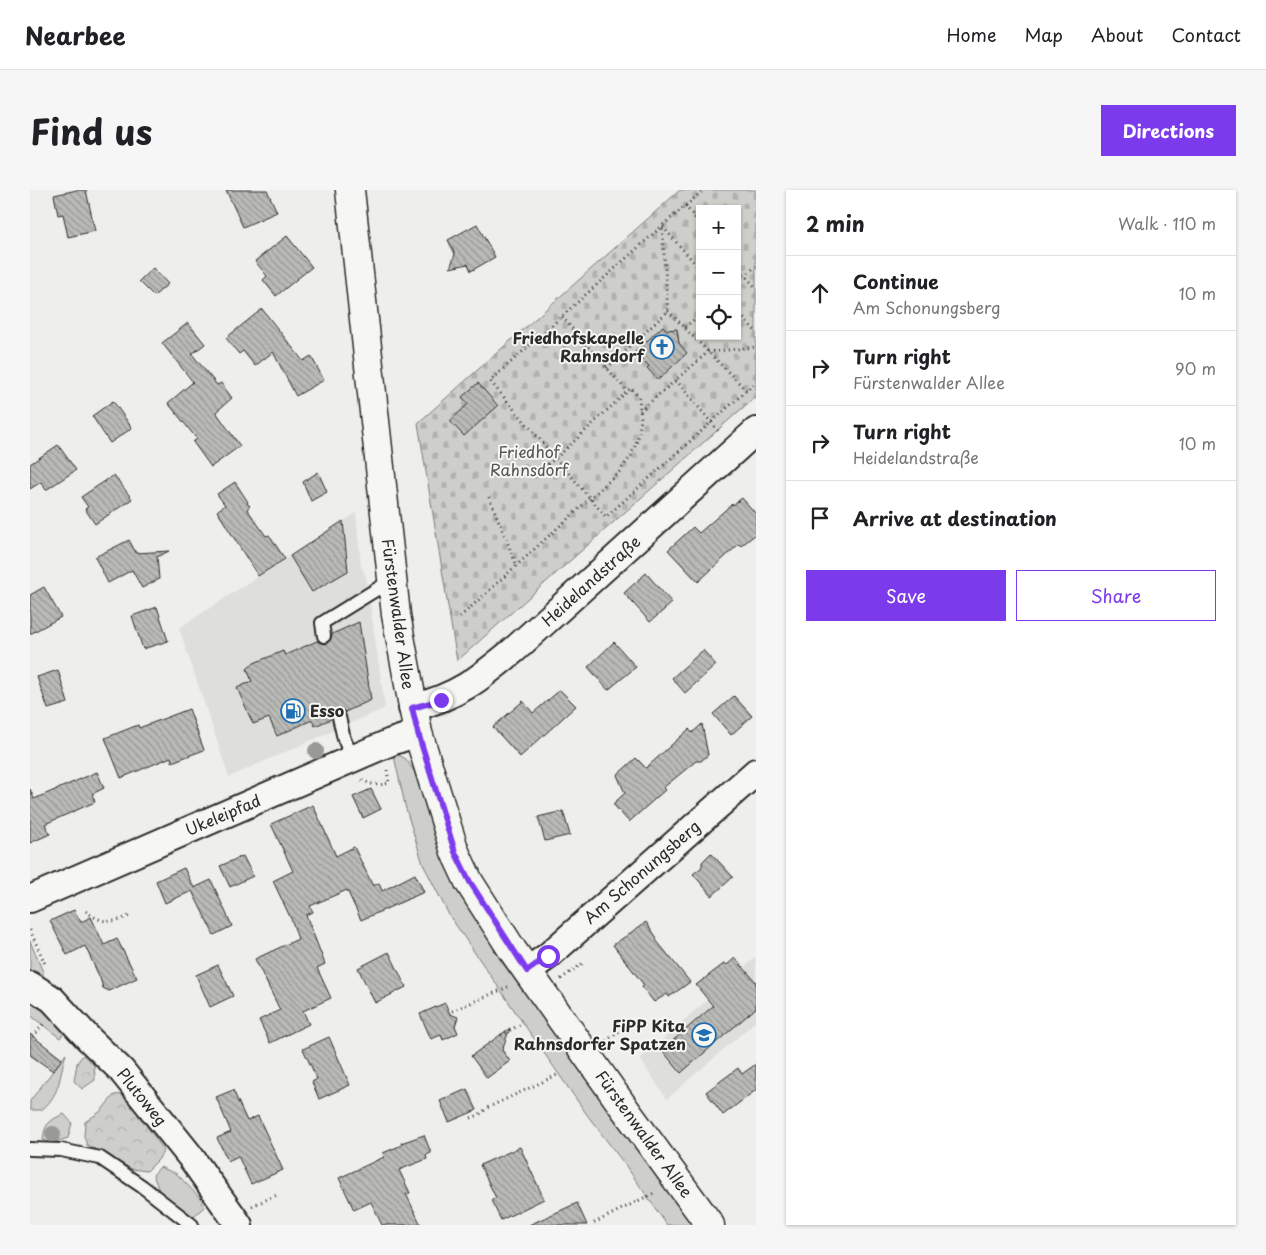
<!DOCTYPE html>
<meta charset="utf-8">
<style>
:root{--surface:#fff;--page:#f6f6f6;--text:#202124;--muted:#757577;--line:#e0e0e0;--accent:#7c3aed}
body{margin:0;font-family:"Playpen Sans",sans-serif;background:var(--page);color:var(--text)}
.controls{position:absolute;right:15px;top:15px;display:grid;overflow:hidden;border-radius:0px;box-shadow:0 1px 4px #0004}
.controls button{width:45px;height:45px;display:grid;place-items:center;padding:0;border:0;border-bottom:1px solid var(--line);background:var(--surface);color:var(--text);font:25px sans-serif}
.stop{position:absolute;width:15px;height:15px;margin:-11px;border:4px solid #7c3aed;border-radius:50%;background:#fff}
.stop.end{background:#7c3aed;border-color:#fff;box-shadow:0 1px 5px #0008}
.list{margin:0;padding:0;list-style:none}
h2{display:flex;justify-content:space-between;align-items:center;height:65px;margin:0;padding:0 20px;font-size:21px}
h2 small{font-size:16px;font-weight:400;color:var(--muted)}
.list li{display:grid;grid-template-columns:32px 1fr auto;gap:15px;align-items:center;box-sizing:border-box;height:75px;padding:0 20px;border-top:1px solid var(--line)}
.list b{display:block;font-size:19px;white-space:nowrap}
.list p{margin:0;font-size:16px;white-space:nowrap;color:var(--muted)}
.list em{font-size:16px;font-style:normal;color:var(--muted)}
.actions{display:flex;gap:10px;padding:15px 20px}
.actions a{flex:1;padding:11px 0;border:1px solid var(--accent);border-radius:0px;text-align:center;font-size:18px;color:var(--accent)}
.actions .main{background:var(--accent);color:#fff}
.icon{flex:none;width:28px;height:28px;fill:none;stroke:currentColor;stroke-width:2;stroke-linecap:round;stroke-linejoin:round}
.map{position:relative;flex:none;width:726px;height:1035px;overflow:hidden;border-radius:0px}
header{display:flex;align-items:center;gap:30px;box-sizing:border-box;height:70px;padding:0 25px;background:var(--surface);border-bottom:1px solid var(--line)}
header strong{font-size:24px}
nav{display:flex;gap:28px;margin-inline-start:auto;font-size:18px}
.intro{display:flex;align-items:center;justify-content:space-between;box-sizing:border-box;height:120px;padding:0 30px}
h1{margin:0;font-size:35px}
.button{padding:12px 22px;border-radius:0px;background:var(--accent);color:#fff;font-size:18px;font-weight:700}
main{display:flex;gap:30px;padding:0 30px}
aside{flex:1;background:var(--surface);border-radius:0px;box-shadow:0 1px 4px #0004}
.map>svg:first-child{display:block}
.built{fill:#dededb}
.grass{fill:#cececa;stroke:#7c7c7a}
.forest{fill:url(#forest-crowns);stroke:#7c7c7a}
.cemetery{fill:url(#cemetery-stones);stroke:#7c7c7a;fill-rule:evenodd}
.building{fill:url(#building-back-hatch);stroke:#2b2b2b}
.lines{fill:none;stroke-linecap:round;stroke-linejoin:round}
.service-casing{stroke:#2b2b2b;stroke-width:16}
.minor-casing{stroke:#2b2b2b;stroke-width:30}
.secondary-casing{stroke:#2b2b2b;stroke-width:31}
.path{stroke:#2b2b2b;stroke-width:3;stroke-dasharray:1 4;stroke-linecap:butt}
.service{stroke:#f6f6f2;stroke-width:12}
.minor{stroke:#f6f6f2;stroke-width:26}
.secondary{stroke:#f6f6f2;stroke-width:28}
.tree{fill:#999997}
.route{stroke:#7c3aed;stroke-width:6}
.labels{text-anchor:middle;stroke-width:4;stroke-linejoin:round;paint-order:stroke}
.poi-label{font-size:16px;font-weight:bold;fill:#2b2b2b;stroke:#f6f6f2;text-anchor:end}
.park-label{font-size:16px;fill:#545453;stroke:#f6f6f2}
.street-label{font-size:16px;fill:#2b2b2b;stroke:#f6f6f2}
</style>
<header>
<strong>Nearbee</strong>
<nav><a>Home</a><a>Map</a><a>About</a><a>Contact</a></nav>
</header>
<div class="intro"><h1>Find us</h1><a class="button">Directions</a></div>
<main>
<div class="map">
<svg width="726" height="1035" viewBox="0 0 726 1035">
<defs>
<pattern id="forest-crowns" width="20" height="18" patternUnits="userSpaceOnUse" patternTransform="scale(1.25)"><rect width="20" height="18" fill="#cececa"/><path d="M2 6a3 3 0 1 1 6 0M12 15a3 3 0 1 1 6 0" fill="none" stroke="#b1b1ae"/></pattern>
<pattern id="cemetery-stones" width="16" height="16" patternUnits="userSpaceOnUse" patternTransform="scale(1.25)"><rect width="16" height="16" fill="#cececa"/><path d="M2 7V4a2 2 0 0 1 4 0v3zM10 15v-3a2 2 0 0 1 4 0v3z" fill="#b1b1ae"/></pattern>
<pattern id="building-back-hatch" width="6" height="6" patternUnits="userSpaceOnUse" patternTransform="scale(1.25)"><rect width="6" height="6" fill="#babab7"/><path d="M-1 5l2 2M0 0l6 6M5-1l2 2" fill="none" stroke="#979795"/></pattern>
</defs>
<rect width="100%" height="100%" fill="#eeeeea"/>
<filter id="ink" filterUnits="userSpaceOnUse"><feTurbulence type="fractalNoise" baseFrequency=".02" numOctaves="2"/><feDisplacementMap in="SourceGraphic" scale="10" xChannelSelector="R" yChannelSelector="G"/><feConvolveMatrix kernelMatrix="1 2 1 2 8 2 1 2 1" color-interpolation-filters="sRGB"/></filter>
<g filter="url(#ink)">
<g class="built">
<polygon points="326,323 331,377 336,386 355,518 199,587 149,438"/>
<polygon points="726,767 726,831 637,909 610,869"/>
</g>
<g class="grass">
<polygon points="363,562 376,569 384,581 413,668 438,715 471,771 662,1035 637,1035 596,976 558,926 491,830 419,725 393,674 376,619"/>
<polygon points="0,751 13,782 13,793 0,784"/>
<polygon points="0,802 39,836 30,848 0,825"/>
<path d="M 36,864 C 28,889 32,901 12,920 L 0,920 L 0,911 Z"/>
<path d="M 34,924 L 42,933 L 38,948 L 22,953 L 13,950 C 14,934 20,930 34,924 Z"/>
<polygon points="130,977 147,984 171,1009 174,1017 163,1027 157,1025 131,1005 123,985"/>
</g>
<g class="forest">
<polygon points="53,865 64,875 65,890 52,899 44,891 47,873"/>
<polygon points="100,904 113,931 134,960 128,970 117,981 102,979 57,955 54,947 55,932 71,921 84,905"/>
</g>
<path class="cemetery" d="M 650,0 L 726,0 L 726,206 L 427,471 L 388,233 ZM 670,19 L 707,19 L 707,146 L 670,146 Z"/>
<g class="building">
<polygon points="47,0 56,0 65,41 38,47 33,24 28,25 24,5"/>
<polygon points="196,0 237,0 247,22 213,37"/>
<polygon points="447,34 465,67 441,81 438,74 420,78 425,64 418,50"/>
<polygon points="257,46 282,77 246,106 233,90 237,86 225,71"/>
<polygon points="123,78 138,94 124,106 109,91"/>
<polygon points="232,119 273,171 281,166 294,190 266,206 243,162 225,176 213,161 209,164 196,148"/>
<polygon points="158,133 175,154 162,164 187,195 191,193 202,208 186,222 210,256 181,277 163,252 167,249 138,213 163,192 132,153"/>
<polygon points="633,136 637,140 647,139 649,153 657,163 628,190 617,178 619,176 605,162"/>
<polygon points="448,193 468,216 434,246 420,231 438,214 432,207"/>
<polygon points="83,211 102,238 80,253 62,226"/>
<polygon points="28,255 46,280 16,300 11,292 0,299 0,274"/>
<polygon points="288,282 297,302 281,311 273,292"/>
<polygon points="84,285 102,309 65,334 55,319 58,317 51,307"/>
<polygon points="205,292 218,312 217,313 220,316 217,319 236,346 239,345 255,369 228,386 187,321 195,315 187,304"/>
<polygon points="712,308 726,324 726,344 711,356 709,354 668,392 638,360 663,337 669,343 702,314 703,315"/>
<polygon points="313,331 318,381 282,402 260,366"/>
<polygon points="99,350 106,363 139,361 127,367 129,389 112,398 102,380 78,393 65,367"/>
<polygon points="616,383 642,413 620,432 594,403"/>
<polygon points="14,397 31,427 0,444 0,405"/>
<polygon points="127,417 138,451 113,459 102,426"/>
<polygon points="329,432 341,510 315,522 312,519 307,519 301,524 301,529 285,536 282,530 247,546 239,528 223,534 207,498 222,491 217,479 224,473 253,461 255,465 287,451 291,453 296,454 301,449 302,444"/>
<polygon points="584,452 606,477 578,500 558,477"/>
<polygon points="673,460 686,475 655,503 642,488"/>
<polygon points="28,480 38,513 18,519 7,487"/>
<polygon points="530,500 546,516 490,567 463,537 493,511 503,523"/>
<polygon points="704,506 722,526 701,545 683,524"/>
<polygon points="159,519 174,560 142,572 141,567 91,588 75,548 108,535 109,538"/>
<polygon points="672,534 678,565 671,571 666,571 633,598 635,600 599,632 583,614 595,603 587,585 606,568 616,578 659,539 662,543"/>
<polygon points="67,582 74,598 62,604 65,612 15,634 20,644 0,653 0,599 4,609"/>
<polygon points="341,599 351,619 333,628 323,607"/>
<polygon points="283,615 306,666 324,657 343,696 349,693 352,701 385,684 394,702 331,730 317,700 280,716 283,722 276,725 295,774 287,778 301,808 273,821 279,834 240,853 229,830 250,820 225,769 268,749 262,731 243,691 263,681 241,634"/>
<polygon points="533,621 540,645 515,651 508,627"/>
<polygon points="681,663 703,687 682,706 663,684 672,677 672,672"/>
<polygon points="213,666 223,686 200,697 190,676"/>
<polygon points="154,678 164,698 181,690 202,736 184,745 162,701 135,713 126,691"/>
<polygon points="44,720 51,732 61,727 74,755 87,749 107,788 79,801 73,798 70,788 55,756 37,765 20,731"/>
<polygon points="616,732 627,748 626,750 660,792 639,807 637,804 624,812 612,797 614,795 583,755"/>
<polygon points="359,762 376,797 345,813 328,778"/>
<polygon points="705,768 726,792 726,818 651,883 632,860 683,816 666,795 695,773 697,775"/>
<polygon points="188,775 203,806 180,817 166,785"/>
<polygon points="415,813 420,824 428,827 425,836 428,843 413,850 411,845 401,849 390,824"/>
<polygon points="480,838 472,860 480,871 457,888 441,866"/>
<polygon points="0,844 32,869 23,881 0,865"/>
<polygon points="299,847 320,895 289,909 282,892 287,889 273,859"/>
<polygon points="726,874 726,900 693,925 676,902 708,878 712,884"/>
<polygon points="437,899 447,920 419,932 410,911"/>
<polygon points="203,900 217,931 228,926 253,980 221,994 208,966 198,971 187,948 201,942 186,907"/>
<polygon points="394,945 401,963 396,965 397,969 369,980 380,1003 376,1004 391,1035 352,1035 341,1012 324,1020 309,988 354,967 353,963 372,955 371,953"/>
<polygon points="490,957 514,1009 471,1030 461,1010 466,1008 450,975"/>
<polygon points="547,1013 557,1035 499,1035"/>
</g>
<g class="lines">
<g class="service-casing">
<g id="service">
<polyline points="294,446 292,433 352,396 363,395"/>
<polyline points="309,527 314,549 323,569"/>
<polyline points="0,959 31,960 70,968 113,997 162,1035"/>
</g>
</g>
<g class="minor-casing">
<g id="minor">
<path d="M 382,518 C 428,506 448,490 484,460 L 726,241"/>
<polyline points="0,709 361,552 388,543"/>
<polyline points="497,781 518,766 726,582"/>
<polyline points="0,795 22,809 59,849 91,880 160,966 209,1035"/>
</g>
</g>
<g class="secondary-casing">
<polyline id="secondary" points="320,0 366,425 388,543 425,662 439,692 483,761 595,919 680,1035"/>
</g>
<g class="path">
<polyline points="655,16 670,33"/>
<polyline points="707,76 726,98"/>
<polyline points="670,79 632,36 460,191 576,327 726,192"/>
<polyline points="707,93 726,76"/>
<polyline points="638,121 717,201"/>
<polyline points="707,121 726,142"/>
<polyline points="532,127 597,201"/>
<polyline points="655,137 670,125"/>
<polyline points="577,178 638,121 632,36 674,0"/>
<polyline points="646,190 690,243"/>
<polyline points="610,221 678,162 726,157"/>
<polyline points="459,307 487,376"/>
<polyline points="430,427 589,282 601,266 608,248 611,229 609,207 601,198 526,268 505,284"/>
<path d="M 332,590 C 342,595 348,596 359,593 L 357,580 L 359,579"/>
<path d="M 56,721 C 70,733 83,734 99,726"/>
<polyline points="0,740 16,776"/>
<polyline points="531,789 553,773"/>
<polyline points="422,821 478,797"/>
<polyline points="471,845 493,833"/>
<polyline points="3,847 14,833"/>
<polyline points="576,851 597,836"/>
<polyline points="441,928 449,925 457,918 529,884"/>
<polyline points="222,1016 247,1005"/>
<polyline points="564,1033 626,1002"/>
</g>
<use href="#service" class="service"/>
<use href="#minor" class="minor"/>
<use href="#secondary" class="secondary"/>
</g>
<g class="tree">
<circle cx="286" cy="561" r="8"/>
<circle cx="23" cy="944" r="8"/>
</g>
</g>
<g class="lines" filter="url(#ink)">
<polyline class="route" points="411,510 382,518 388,543 425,662 440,692 497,781 518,766"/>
</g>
<defs>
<g id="church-ring" transform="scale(1.25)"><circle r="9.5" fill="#f6f6f2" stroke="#1f6fb2" stroke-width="1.5"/><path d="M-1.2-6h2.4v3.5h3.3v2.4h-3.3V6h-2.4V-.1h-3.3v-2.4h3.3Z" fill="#1f6fb2"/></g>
<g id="fuel-ring" transform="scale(1.25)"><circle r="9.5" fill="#f6f6f2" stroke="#1f6fb2" stroke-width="1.5"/><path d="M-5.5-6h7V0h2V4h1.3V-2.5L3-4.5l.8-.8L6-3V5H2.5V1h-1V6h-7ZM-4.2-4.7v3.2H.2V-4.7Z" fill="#1f6fb2"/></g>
<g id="school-ring" transform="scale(1.25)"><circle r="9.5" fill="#f6f6f2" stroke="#1f6fb2" stroke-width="1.5"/><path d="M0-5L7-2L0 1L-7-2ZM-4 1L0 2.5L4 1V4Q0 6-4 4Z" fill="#1f6fb2"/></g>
</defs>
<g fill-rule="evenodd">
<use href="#church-ring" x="632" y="157"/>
<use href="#fuel-ring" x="263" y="521"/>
<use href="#school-ring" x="674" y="845"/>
</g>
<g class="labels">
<g class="poi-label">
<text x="614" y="154">Friedhofskapelle<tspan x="614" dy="18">Rahnsdorf</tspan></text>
<text x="280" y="527" text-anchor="start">Esso</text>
<text x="656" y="842">FiPP Kita<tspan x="656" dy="18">Rahnsdorfer Spatzen</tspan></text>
</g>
<g class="park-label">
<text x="499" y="268">Friedhof<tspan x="499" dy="18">Rahnsdorf</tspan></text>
</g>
<g class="street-label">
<text transform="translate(561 391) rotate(-42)" y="6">Heidelandstraße</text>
<text transform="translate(368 424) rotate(82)" y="6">Fürstenwalder Allee</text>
<text transform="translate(193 625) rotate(-23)" y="6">Ukeleipfad</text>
<text transform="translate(612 682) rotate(-41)" y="6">Am Schonungsberg</text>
<text transform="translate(112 907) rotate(51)" y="6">Plutoweg</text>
<text transform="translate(614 944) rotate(54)" y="6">Fürstenwalder Allee</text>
</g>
</g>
</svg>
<div class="controls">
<button>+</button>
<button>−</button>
<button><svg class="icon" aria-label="locate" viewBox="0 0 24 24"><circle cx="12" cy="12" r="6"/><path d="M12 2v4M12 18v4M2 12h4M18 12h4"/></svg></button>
</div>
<div class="stop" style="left:518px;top:766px"></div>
<div class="stop end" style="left:411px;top:510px"></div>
</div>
<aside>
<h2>2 min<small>Walk · 110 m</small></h2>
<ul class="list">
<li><svg class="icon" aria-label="ahead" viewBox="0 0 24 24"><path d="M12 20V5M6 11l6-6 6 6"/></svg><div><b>Continue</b><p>Am Schonungsberg</p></div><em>10 m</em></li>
<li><svg class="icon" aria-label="right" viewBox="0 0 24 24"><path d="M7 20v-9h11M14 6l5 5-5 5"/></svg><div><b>Turn right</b><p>Fürstenwalder Allee</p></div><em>90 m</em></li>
<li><svg class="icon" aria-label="right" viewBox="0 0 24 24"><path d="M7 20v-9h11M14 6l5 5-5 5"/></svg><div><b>Turn right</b><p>Heidelandstraße</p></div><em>10 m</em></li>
<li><svg class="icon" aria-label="arrive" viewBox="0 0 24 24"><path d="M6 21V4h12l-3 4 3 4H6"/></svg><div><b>Arrive at destination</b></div></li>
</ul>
<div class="actions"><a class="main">Save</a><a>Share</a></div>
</aside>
</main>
